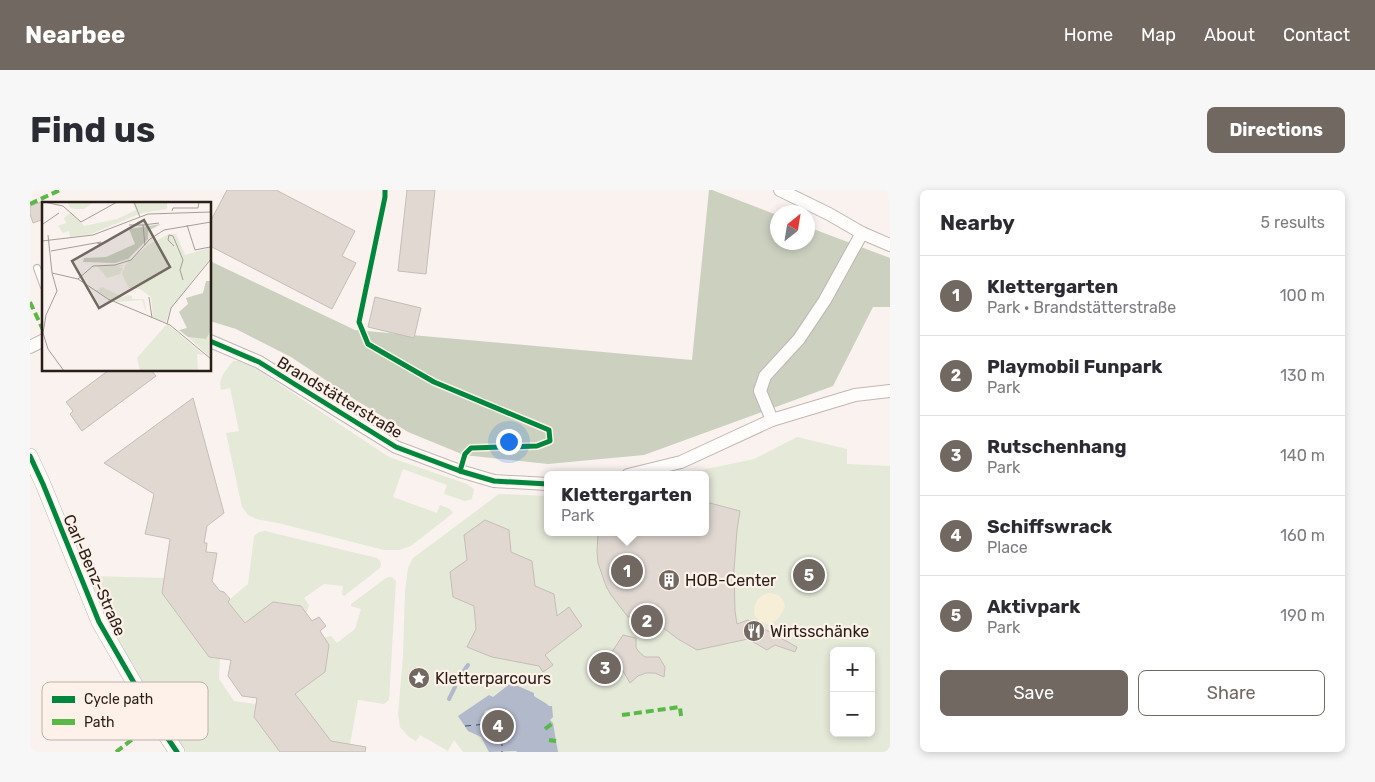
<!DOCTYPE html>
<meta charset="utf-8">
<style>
:root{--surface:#fff;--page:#f7f7f7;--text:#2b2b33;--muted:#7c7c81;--line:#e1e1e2;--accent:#726862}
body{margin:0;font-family:Rubik,sans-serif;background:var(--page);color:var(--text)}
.controls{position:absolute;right:15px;bottom:15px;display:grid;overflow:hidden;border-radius:8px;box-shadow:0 2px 8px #0003}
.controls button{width:45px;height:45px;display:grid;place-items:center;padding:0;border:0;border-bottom:1px solid var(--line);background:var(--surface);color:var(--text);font:25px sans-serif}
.compass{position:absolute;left:740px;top:15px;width:45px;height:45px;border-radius:50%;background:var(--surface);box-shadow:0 2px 8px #0003;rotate:30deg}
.you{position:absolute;left:478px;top:251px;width:18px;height:18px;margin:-12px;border:4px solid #fff;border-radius:50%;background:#1a73e8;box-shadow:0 0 0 8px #1a73e833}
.badge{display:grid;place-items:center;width:32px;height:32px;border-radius:50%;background:var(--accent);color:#fff;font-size:16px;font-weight:700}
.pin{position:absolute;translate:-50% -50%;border:2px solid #fff;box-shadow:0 1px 5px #0006}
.popup{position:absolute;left:514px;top:281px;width:165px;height:65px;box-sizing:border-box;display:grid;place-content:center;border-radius:8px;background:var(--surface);filter:drop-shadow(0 1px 4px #0005);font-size:16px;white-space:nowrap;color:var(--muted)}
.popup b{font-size:19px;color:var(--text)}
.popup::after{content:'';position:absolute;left:50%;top:100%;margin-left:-10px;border:10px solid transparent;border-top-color:var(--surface)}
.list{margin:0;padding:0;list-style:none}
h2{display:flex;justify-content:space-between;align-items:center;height:65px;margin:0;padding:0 20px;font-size:21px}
h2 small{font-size:16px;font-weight:400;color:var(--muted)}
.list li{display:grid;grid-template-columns:32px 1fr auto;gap:15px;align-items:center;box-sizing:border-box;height:80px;padding:0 20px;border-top:1px solid var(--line)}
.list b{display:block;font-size:19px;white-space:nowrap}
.list p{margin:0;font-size:16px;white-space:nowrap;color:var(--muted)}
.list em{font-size:16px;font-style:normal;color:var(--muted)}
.actions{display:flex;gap:10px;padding:15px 20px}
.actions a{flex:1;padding:11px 0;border:1px solid var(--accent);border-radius:8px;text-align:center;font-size:18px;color:var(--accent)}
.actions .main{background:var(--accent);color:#fff}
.map{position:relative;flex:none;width:860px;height:562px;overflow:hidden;border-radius:8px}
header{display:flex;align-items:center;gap:30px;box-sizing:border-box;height:70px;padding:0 25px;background:var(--accent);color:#fff}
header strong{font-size:24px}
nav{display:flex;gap:28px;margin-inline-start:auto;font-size:18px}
.intro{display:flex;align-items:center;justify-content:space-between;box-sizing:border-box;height:120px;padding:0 30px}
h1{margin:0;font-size:35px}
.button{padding:12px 22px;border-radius:8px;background:var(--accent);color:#fff;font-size:18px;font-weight:700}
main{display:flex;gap:30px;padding:0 30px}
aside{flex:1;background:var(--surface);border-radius:8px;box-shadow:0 2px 8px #0003}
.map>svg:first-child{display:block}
.green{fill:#e5e9d8;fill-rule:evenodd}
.forest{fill:#cbd0bf}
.sand{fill:#f7eed7}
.water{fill:#b2b9cb;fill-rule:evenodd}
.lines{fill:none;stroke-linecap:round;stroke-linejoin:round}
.stream{stroke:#b2b9cb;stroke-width:4}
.ferry{stroke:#3b5079;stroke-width:1;stroke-dasharray:6 5;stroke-linecap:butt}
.building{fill:#e0d8d1;stroke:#c5bdb8}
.service-casing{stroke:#c1b7b3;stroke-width:8}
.minor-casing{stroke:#c1b7b3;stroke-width:14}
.tertiary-casing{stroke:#c1b7b3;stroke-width:16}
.service{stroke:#fefdfc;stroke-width:6}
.minor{stroke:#fefdfc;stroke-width:12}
.tertiary{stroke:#fefdfc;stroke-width:15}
.quiet{stroke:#58b947;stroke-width:4;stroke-dasharray:8 4;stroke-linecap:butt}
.cycleway-casing{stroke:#fef1ea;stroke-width:8}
.cycleway{stroke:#00873e;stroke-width:5}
.labels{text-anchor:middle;stroke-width:4.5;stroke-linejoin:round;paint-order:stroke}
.street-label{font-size:16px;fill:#281d17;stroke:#fef1ea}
.poi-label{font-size:16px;fill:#281d17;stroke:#fef1ea;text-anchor:start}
.inset-road{fill:none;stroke:#a69d98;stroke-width:1}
.view{fill:#726862;fill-opacity:0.15;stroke:#726862;stroke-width:2.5}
.inset-edge{fill:none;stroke:#281d17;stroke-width:2.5}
.key{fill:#fef1ea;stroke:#beb1ab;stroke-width:1}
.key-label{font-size:14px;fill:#281d17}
</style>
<header>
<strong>Nearbee</strong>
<nav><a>Home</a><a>Map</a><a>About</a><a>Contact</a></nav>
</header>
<div class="intro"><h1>Find us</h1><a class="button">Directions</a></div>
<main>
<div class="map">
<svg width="860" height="562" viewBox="0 0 860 562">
<rect width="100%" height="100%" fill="#faf2ee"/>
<g class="green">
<path d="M 203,171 L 212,171 L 225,178 L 359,267 L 437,294 L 444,299 L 442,309 L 435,311 L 414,304 L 417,295 L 373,279 L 363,307 L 407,323 L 410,315 L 420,319 L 423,323 L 381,356 L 369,360 L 354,360 L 248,333 L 226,329 L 218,325 L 212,317 L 196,243 L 209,241 L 200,198 L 191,200 C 188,188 196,180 203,171 Z"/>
<path d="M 767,247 L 817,259 L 817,274 L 860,276 L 860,562 L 433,562 L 424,550 L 418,561 L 390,545 L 386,551 L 379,547 L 370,537 L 368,524 L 373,467 L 375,401 L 378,378 L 383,368 L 469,304 L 518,306 L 518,342 L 676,342 L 676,285 L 648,285 L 724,269 ZM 804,461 L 841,461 L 841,543 L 804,543 Z"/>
<path d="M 235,341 L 347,368 C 351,371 352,373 350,378 L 314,406 L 312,405 L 313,396 L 294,394 L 274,408 L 279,415 L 276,424 L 271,416 L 244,412 L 215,433 L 198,412 L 200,409 L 218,394 L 224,346 L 229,342 Z"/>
<polygon points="59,386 134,388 132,403 179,467 190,469 189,489 204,511 226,514 224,527 250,562 156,562 119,507 83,440"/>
<polygon points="360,387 363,388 366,391 359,510 354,514 328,510 320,554 301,551 265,504 295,482 299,455 294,448 301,446 307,453 325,439 331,419 321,416 321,414 356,388"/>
</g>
<polygon class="forest" points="679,0 682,0 747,25 748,52 778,52 778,37 860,68 860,117 843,117 803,196 614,265 518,274 434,265 378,242 324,209 261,167 206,139 180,131 180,71 325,140 662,170"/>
<path class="sand" d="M 738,403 C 748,403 753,407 755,417 C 749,428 743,438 730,432 L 724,424 C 724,413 727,407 738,403 Z"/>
<path class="water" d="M 481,493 L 504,503 L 504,506 C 509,510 514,511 519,516 L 522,516 L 523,527 L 520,530 L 523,533 L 528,562 L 487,562 L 486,561 L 459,562 L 451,547 L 438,541 L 428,526 L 459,505 L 463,507 ZM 463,518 L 471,520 L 480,526 L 478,534 L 476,534 L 476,540 L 473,541 L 473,550 L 470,550 L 470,541 L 457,540 L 457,534 L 452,531 L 455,521 Z"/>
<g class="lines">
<g class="stream">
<polyline points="433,482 438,475"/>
<polyline points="419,509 425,497"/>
</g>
<g class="ferry">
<polyline points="435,536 457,534"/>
<polyline points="472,550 472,562"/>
</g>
</g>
<g class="building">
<polygon points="197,0 246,0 325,41 312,66 326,73 302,119 180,56 180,32"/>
<polygon points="377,0 405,0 396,84 368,81"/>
<polygon points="14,11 14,29 3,33 0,24 0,16"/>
<polygon points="345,107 391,118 384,148 338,137"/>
<polygon points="79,180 121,180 126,186 52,241 40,224 43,221 36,212"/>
<polygon points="163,208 194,323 177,336 174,353 177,353 176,362 187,363 182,391 190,401 194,402 200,409 198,412 215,433 243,412 271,416 282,431 289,427 296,436 290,441 299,455 295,482 265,504 301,551 336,557 335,562 250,562 224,527 227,508 212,506 198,486 201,470 179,467 132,403 140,349 115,344 124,304 74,273"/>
<polygon points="676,312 710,321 707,340 704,380 705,421 707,434 718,430 767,457 765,462 745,455 737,460 718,449 667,460 648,449 632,437 619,425 598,427 581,405 576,396 568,373 567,362 568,342 676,342"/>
<polygon points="455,330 479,340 481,362 502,371 505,396 524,404 527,426 539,417 552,436 515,465 523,475 513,482 509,476 462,467 437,457 446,439 444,416 423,407 420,382 437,370 434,345"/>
<polygon points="593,445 606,448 606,457 608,461 615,467 629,467 635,477 634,487 625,483 616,483 608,486 600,493 582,462"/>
</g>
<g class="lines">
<g class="service-casing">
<polyline id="service" points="7,78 14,97"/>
</g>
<g class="minor-casing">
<g id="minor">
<polyline points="832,43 860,55"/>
<polyline points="180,151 229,172 366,257 430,281 464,291 518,294"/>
<polyline points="0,157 14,150"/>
<polyline points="742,230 730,201 735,186 769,149 795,110 832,43 799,24 750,0"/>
<polyline points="598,285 651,272 742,230 825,205 860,201"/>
</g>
</g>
<g class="tertiary-casing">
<polyline id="tertiary" points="0,266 13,294 69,432 126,531 147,562"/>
</g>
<use href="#service" class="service"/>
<use href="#minor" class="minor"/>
<use href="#tertiary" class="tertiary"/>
<g class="quiet">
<polyline points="0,14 30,0"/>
<polyline points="0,112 14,142"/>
<polyline points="592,525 650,517 651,526"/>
<polyline points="515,539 523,533"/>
<polyline points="519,550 526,551"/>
<polyline points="86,562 126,531"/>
</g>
<g class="cycleway-casing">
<g id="cycleway">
<polyline points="355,0 355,7 329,132 338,154 404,192 519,240 520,251 507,256 441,258 435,264 430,281"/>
<polyline points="180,151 229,172 366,257 430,281 464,291 518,294"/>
<polyline points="0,266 13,294 69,432 126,531 147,562"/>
</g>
</g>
<use href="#cycleway" class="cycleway"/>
</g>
<defs>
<g id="building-disc" transform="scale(1.125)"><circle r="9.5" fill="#726862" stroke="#fef1ea"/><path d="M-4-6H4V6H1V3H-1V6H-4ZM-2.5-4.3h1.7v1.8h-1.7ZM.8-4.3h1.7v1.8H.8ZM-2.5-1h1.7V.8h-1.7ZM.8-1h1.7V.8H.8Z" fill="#fff"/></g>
<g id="restaurant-disc" transform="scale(1.125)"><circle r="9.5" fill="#726862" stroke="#fef1ea"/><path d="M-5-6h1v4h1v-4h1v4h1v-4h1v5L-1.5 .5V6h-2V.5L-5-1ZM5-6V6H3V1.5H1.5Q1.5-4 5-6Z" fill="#fff"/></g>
<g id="sight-disc" transform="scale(1.125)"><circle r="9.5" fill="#726862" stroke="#fef1ea"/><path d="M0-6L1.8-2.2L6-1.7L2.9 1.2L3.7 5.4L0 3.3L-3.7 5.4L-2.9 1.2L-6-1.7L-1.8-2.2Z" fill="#fff"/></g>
</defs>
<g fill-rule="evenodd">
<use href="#building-disc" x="639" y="390"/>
<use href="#restaurant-disc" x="724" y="441"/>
<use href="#sight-disc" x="389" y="488"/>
</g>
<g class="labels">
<g class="street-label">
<text transform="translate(310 207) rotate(31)" y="6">Brandstätterstraße</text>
<text transform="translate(65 385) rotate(66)" y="6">Carl-Benz-Straße</text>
</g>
<g class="poi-label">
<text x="655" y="396">HOB-Center</text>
<text x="740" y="447">Wirtsschänke</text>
<text x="405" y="494">Kletterparcours</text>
</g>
</g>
<g transform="translate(12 12)">
<rect width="169" height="169" fill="#faf2ee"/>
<path d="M 26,0 L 52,0 L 42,7 L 33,7 L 27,5 ZM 90,0 L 132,0 L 125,1 L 125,7 L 100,11 L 49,32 L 28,35 L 27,29 L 21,31 L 16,24 L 24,21 L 22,16 L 29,10 L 42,24 L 75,17 L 94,8 ZM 127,32 L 134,32 L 143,53 L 167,46 L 169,55 L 128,107 L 124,120 L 111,116 L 109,95 L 98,87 L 87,86 L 80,72 L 84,62 L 106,43 ZM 55,64 L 81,63 L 82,64 L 75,65 L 81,66 L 78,72 L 65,76 ZM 60,85 L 81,95 L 86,93 L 90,94 L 90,97 L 102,97 L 105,113 L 100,98 L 75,100 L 54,89 ZM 125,122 L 162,153 L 155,152 L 156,169 L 98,169 L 95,156 ZM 167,127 L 169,128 L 169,156 L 146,135 L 164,137 Z" fill="#e5e9d8"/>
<path d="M 119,22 L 106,29 L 106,37 L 86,57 L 73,61 L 41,60 L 42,56 L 64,55 L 93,42 L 87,27 ZM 164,79 L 169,79 L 169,128 L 164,137 L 146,135 L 137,128 L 145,126 L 137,110 L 146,102 L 144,96 L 161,91 Z" fill="#cbd0bf"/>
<path class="inset-road" d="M 2,0 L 21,4 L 39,20 L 75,0M 92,0 L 98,15M 130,9 L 131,6 L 156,6 L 157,0M 1,22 L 17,11M 87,23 L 101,23 L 103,43M 101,23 L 117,21M 145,23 L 153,48 L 168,45 L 169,48M 6,33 L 10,71 L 15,89 L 4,113 L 1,131 L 6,147 L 22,169M 0,39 L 51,33 L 106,12 L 169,10M 132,44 L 126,38 L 127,33 L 131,34 L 141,58 L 138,68 L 141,78M 9,49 L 59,40 L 59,42 L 55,41M 10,71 L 36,77 L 66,97 L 128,123 L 169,157M 36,77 L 51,64 L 73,63 L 89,58 L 108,37 L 122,28 L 169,20M 107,95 L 110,116M 125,122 L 129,106 L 169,57"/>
<path class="view" d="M 102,18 L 128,65 L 57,106 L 30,59 Z"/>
<rect width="169" height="169" class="inset-edge"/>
</g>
<rect x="12" y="492" width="166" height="58" rx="8" class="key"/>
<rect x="22" y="506" width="23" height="7" fill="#00873e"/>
<rect x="22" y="529" width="23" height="6" fill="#58b947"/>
<g class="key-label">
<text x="54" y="514">Cycle path</text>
<text x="54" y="537">Path</text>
</g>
</svg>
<div class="controls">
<button>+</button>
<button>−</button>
</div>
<svg class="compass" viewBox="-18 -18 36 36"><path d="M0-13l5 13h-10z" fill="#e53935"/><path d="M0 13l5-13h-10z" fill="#7c7c81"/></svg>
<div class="you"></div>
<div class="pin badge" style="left:597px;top:381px">1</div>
<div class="popup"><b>Klettergarten</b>Park</div>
<div class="pin badge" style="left:617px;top:431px">2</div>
<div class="pin badge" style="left:575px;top:478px">3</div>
<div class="pin badge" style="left:468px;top:536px">4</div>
<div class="pin badge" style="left:779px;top:385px">5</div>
</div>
<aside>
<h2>Nearby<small>5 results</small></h2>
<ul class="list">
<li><span class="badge">1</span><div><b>Klettergarten</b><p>Park · Brandstätterstraße</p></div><em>100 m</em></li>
<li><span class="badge">2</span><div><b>Playmobil Funpark</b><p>Park</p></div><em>130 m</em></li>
<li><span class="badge">3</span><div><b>Rutschenhang</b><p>Park</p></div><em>140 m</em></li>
<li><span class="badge">4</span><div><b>Schiffswrack</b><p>Place</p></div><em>160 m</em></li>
<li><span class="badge">5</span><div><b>Aktivpark</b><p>Park</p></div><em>190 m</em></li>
</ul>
<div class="actions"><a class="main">Save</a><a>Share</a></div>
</aside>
</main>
